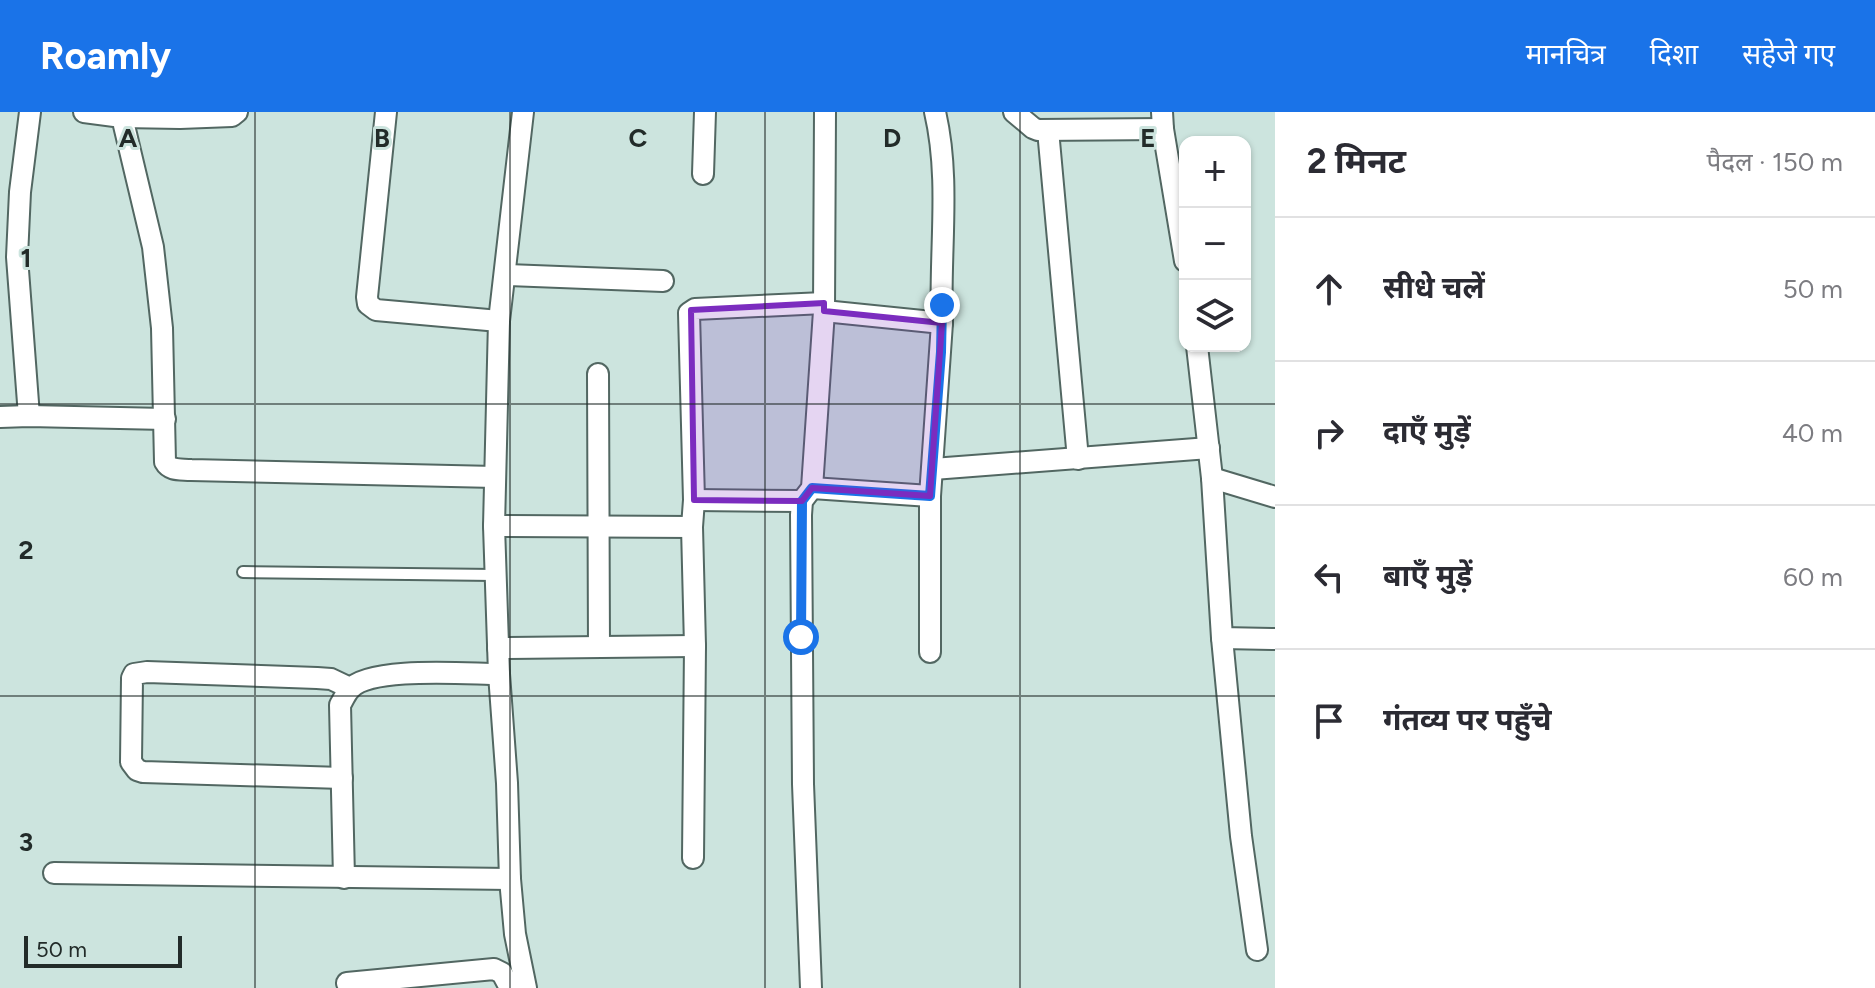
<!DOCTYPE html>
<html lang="hi">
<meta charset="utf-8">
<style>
:root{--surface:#fff;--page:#f7f7f7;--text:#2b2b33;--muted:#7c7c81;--line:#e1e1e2;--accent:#1a73e8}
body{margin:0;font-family:Figtree,"Noto Sans Devanagari",sans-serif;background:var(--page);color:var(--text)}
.controls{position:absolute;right:24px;top:24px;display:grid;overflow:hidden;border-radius:16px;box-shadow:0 2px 6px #0004}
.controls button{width:72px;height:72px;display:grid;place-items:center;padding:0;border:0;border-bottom:2px solid var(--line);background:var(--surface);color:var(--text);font:40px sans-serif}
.scale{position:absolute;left:24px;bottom:20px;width:158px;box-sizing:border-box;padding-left:8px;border:4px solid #222b29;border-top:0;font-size:22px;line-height:28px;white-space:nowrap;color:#222b29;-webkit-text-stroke:6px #cce4de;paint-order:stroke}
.stop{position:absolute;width:24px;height:24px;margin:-18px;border:6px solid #1a73e8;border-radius:50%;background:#fff}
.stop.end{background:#1a73e8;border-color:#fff;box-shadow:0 2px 8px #0008}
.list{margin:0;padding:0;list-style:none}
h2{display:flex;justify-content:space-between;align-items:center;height:104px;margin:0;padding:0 32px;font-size:34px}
h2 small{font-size:26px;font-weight:400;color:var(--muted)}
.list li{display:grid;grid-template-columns:52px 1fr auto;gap:24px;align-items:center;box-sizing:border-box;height:144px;padding:0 32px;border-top:2px solid var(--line)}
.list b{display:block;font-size:30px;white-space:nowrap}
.list em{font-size:26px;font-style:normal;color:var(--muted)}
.icon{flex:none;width:44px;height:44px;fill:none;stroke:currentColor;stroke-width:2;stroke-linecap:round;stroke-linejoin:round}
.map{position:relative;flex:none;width:1275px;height:876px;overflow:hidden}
header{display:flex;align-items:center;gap:48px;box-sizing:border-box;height:112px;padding:0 40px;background:var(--accent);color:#fff}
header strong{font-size:38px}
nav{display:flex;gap:44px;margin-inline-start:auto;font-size:28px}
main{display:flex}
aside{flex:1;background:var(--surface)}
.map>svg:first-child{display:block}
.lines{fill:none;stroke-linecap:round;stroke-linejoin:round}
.lane-casing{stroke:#526762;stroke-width:14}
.street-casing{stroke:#526762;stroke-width:24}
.lane{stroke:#fff;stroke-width:10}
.street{stroke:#fff;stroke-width:20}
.route{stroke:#1a73e8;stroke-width:10}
.marked{fill:#7b2cbf;fill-opacity:0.2;stroke:#7b2cbf;stroke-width:6;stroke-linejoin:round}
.grid{fill:none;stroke:#222b29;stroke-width:2;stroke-opacity:0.55}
.grid-label{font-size:26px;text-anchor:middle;font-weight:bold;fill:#222b29;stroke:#cce4de;stroke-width:6;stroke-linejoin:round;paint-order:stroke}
</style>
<header>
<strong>Roamly</strong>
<nav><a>मानचित्र</a><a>दिशा</a><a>सहेजे गए</a></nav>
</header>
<main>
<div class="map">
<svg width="1275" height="876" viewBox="0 0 1275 876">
<rect width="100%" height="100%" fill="#cce4de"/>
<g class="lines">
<g class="lane-casing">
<polyline id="lane" points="243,460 495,463"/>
</g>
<g class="street-casing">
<g id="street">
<path d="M 84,0 L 122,5 L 153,135 L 162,216 L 165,350 C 170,359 180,357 191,358 L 495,365"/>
<polyline points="386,0 367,185 368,192 376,198 499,209"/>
<polyline points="523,0 499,209 494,414 499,562 507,671 510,767 515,822 526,876"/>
<polyline points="1014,0 1033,16 1038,18 1163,17"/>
<polyline points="1162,0 1163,17 1185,149"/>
<polyline points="122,5 180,6 232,4 237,0"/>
<polyline points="1048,18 1078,347"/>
<polyline points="703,62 705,0"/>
<polyline points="505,163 663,169"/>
<path d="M 824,199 L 942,211 C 939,141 951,68 935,0"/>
<polyline points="1197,234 1212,366 1222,526 1275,527"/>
<polyline points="598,262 599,535"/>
<polyline points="29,304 17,145 20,80 30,0"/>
<polyline points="0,305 29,304 165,307"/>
<polyline points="933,357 1209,336"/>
<polyline points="1212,366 1275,385"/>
<polyline points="812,376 930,384"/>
<polyline points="694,388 802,389"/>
<polyline points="494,414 692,415"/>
<polyline points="1222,526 1241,724 1257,838"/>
<polyline points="498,536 695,534"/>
<polyline points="930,540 930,384 942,211"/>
<polyline points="342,666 143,660 137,658 131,650 132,566 134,562 147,560 317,566 331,567 350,576"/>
<polyline points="693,746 695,534 692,415 694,388 689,201 695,197 824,191"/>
<polyline points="54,761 510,767"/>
<path d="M 344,766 L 340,593 C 343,588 346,581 350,577 C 370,554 467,562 499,562"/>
<polyline points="347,871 494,857 502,861 510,876"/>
<polyline points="811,876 803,672 801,403 802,389 812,376 824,199 825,0"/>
</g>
</g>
<use href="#lane" class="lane"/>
<use href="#street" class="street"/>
</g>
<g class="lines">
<polyline class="route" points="801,525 802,389 812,376 930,384 941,240 942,193"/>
</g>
<path class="marked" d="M 824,191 L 824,199 L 942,211 L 930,384 L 812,376 L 802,389 L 694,388 L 691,198 Z"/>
<path class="grid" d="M 255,0 L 255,876M 510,0 L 510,876M 765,0 L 765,876M 1020,0 L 1020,876M 0,292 L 1275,292M 0,584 L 1275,584"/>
<g class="grid-label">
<text x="128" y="35">A</text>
<text x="382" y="35">B</text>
<text x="638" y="35">C</text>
<text x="892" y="35">D</text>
<text x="1148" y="35">E</text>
<text x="26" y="155">1</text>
<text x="26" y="447">2</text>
<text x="26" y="739">3</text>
</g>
</svg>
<div class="controls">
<button>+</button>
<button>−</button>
<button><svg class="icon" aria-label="layers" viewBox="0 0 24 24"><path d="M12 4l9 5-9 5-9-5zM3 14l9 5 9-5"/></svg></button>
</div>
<div class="scale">50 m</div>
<div class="stop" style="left:801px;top:525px"></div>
<div class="stop end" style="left:942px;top:193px"></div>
</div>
<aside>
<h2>2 मिनट<small>पैदल · 150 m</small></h2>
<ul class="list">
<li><svg class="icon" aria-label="ahead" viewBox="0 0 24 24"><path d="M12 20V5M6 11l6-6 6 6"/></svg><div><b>सीधे चलें</b></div><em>50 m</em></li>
<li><svg class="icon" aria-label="right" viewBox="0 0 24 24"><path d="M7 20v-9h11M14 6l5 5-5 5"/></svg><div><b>दाएँ मुड़ें</b></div><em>40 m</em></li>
<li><svg class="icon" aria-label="left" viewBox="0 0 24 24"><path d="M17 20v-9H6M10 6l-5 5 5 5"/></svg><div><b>बाएँ मुड़ें</b></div><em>60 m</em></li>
<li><svg class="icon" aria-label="arrive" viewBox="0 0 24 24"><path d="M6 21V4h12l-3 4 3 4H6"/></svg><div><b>गंतव्य पर पहुँचे</b></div></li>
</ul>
</aside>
</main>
